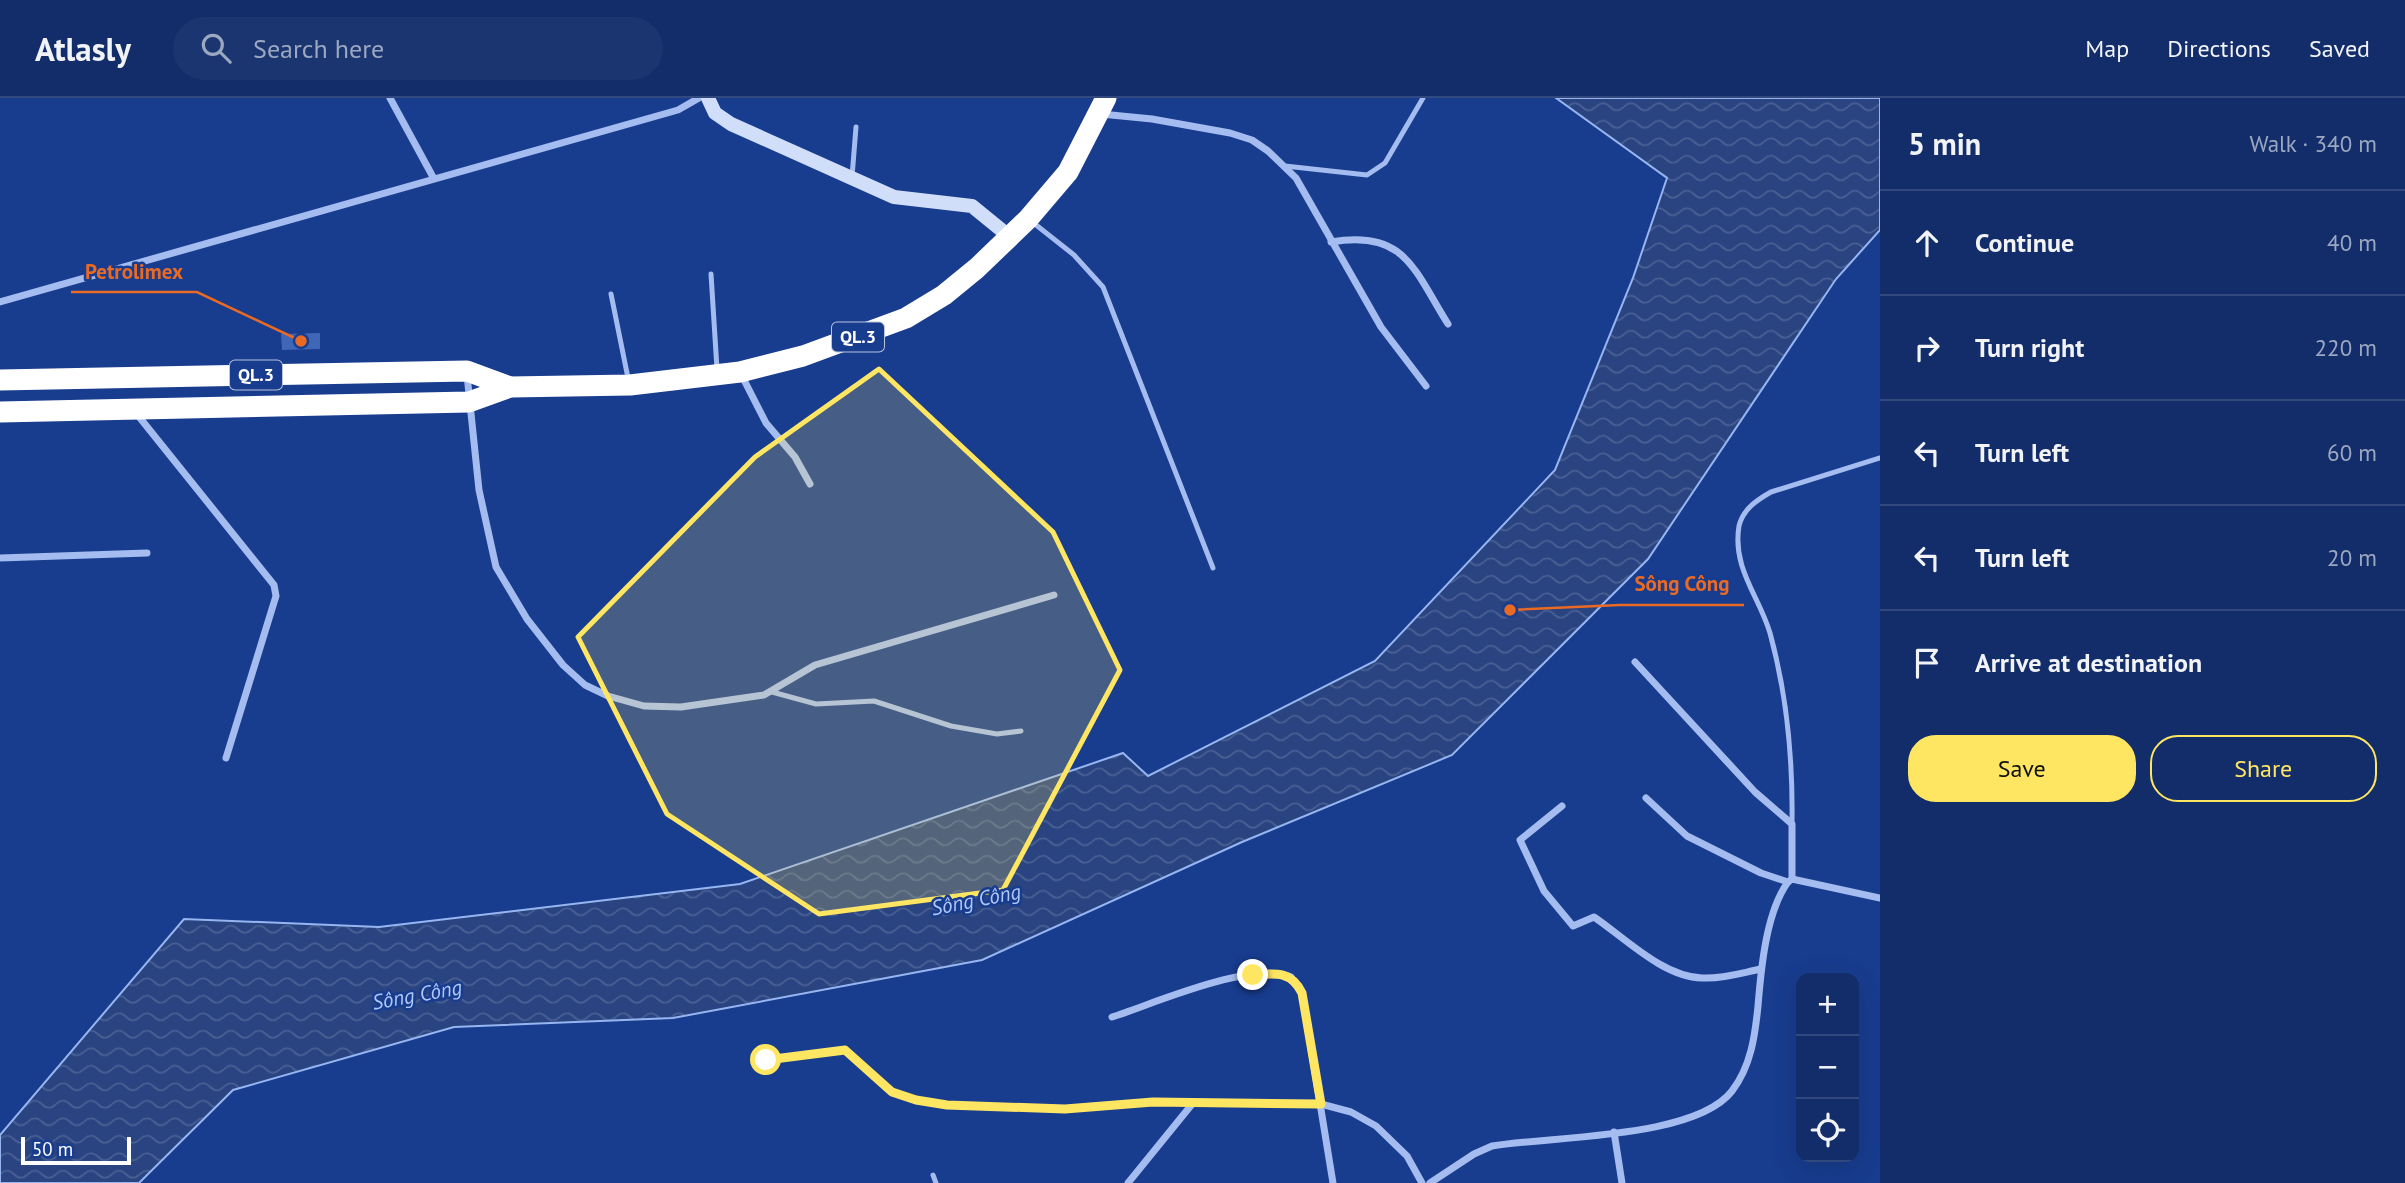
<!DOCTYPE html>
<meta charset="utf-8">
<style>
:root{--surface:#122d6a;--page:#1b3570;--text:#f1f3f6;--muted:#9ca8c1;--line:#31497e;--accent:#ffe662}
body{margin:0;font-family:"PT Sans",sans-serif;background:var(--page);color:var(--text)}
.controls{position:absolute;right:21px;bottom:21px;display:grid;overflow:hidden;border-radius:14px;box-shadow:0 7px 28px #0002}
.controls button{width:63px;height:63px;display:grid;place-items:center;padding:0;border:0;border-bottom:2px solid var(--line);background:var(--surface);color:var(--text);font:35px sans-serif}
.scale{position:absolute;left:21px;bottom:18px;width:110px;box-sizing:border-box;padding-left:7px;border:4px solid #fff;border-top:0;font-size:19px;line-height:24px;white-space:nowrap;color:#fff;-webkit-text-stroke:5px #183c8e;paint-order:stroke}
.stop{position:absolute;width:21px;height:21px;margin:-16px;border:5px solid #ffe662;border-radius:50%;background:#fff}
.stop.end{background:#ffe662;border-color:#fff;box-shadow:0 2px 7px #0008}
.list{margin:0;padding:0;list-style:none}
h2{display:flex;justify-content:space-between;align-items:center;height:91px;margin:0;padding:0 28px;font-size:30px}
h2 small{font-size:23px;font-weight:400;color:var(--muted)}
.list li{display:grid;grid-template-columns:46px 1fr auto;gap:21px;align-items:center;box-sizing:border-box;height:105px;padding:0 28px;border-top:2px solid var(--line)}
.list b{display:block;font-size:26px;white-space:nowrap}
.list em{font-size:23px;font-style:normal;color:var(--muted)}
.actions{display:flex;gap:14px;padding:21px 28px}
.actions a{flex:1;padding:16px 0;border:2px solid var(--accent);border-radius:28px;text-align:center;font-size:24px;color:var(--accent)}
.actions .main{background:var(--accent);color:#111}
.icon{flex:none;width:38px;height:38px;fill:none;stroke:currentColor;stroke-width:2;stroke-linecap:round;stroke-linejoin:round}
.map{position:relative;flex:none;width:1880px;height:1085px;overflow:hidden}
header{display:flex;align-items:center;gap:42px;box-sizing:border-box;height:98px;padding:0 35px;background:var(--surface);border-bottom:2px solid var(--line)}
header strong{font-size:33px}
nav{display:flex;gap:38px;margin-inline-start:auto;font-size:24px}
.search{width:490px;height:63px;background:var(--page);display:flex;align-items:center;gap:18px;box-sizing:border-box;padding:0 24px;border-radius:38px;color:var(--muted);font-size:26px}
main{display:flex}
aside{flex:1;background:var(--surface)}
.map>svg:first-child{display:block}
.water{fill:url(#water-waves);stroke:#96b5f1;stroke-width:2}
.building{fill:#4066b7}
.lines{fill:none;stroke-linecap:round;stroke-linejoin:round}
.lane{stroke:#a4bcef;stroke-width:5}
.street{stroke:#a4bcef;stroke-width:7}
.secondary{stroke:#d1defa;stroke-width:14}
.highway{stroke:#fff;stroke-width:21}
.route{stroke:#ffe662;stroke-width:9}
.marked{fill:#ffe662;fill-opacity:0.2;stroke:#ffe662;stroke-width:5;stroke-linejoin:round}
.labels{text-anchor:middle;stroke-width:5;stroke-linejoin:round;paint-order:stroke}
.shield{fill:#183c8e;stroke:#bac4dd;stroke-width:2}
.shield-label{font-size:18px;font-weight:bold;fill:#fff}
.water-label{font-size:21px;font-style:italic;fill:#b0c7f6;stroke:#183c8e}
.leader{fill:none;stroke:#ea6a24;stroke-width:2.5}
.callout-dot{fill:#ea6a24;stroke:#183c8e;stroke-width:2.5}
.callout-label{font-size:21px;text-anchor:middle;font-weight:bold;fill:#ea6a24;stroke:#183c8e;stroke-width:5;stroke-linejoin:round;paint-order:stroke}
</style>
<header>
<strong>Atlasly</strong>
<div class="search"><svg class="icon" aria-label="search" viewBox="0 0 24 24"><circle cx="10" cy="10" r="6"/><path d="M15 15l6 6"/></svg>Search here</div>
<nav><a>Map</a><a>Directions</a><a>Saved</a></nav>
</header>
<main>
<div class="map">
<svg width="1880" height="1085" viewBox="0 0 1880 1085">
<defs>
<pattern id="water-waves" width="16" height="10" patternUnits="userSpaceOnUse" patternTransform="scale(1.75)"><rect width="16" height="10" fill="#294481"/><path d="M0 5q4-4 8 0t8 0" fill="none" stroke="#496094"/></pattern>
</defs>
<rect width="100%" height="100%" fill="#183c8e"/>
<polygon class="water" points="1556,0 1880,0 1880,132 1836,181 1648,461 1452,657 1242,744 982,862 673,920 454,929 233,992 139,1085 0,1085 0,1037 184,821 379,829 740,786 1123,655 1148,678 1375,563 1555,372 1633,180 1667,80"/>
<polygon class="building" points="320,235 320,251 282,252 281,236"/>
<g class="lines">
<g class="lane">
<polyline points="1285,68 1367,77 1385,65 1423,0"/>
<polyline points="852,79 856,29"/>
<polyline points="1031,123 1074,157 1103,189 1213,470"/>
<polyline points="711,176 717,271"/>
<polyline points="611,196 628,280"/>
<polyline points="772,594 816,606 874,603 951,628 997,636 1021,633"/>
<path d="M 1792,726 C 1793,663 1787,597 1770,535 C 1759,498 1732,470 1739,428 C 1743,411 1757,402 1771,394 L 1880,360"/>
<polyline points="933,1077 936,1085"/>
</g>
<g class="street">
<polyline points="390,0 433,79"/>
<polyline points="1101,16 1152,21 1230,35 1252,42 1268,53 1296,80 1381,229 1426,288"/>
<path d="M 1331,144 C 1405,131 1414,172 1448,226"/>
<polyline points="0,204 678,12 699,0"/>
<polyline points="467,277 479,392 496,469 527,521 563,567 585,587 608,598 644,608 681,609 764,597 815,567 1054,497"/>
<polyline points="742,278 766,325 795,359 810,386"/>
<polyline points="136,315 274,487 276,498 226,660"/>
<polyline points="0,460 147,455"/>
<polyline points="1635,564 1755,694 1792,726 1792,781"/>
<polyline points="1646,700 1687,738 1761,775 1788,784"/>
<path d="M 1562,708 L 1520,742 L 1544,793 L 1573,828 L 1594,819 C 1625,840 1663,879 1702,880 C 1722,881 1741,875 1761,871"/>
<path d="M 1112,919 C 1153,906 1252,862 1291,879 L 1302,895 L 1333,1085"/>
<polyline points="766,962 845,952 892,994 916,1002 947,1007 1065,1011 1153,1004 1321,1006 1351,1014 1376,1028 1407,1058 1422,1085"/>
<polyline points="1614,1034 1622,1085"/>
<polyline points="1128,1085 1193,1005"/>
<path d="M 1430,1085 L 1474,1056 L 1492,1048 C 1551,1038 1695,1041 1732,993 C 1751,968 1755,938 1758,908 C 1761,871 1766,814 1788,784 L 1792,781 L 1880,800"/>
</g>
<polyline class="secondary" points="708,0 715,15 731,26 894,99 972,108 1010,139"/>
<g class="highway">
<polyline points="0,282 467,273 510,289"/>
<polyline points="0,314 469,304 510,289 630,287 740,274 803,258 906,220 944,197 977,170 1028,121 1068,74 1106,0"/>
</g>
</g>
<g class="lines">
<path class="route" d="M 766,962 L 845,952 L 892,994 L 916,1002 L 947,1007 L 1065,1011 L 1153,1004 L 1321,1006 L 1302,895 C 1291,873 1276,875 1253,877"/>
</g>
<path class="marked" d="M 879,271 L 1053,434 L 1120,572 L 1003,792 L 819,816 L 667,716 L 578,539 L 755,359 Z"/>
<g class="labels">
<g class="shield">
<rect x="832" y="224.5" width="52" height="29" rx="5"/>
<rect x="230" y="262.5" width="52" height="29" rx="5"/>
</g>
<g class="shield-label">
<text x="858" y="245">QL.3</text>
<text x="256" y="283">QL.3</text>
</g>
<g class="water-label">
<text transform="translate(976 802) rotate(-11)" y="7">Sông Công</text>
<text transform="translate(417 897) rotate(-10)" y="7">Sông Công</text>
</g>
</g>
<path class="leader" d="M301 243L197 194H71M1510 512L1620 507H1744"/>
<g class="callout-dot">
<circle cx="301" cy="243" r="7"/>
<circle cx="1510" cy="512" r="7"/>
</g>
<g class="callout-label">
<text x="134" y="181">Petrolimex</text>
<text x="1682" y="493">Sông Công</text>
</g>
</svg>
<div class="controls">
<button>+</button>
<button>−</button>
<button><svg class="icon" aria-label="locate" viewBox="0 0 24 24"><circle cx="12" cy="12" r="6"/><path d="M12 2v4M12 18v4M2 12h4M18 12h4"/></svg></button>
</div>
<div class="scale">50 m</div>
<div class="stop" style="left:766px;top:962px"></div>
<div class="stop end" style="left:1253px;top:877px"></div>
</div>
<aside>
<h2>5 min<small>Walk · 340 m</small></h2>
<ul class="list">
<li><svg class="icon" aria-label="ahead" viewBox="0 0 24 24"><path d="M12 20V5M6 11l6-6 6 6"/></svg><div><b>Continue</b></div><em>40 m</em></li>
<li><svg class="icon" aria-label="right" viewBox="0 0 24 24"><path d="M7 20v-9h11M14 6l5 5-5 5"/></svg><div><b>Turn right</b></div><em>220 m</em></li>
<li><svg class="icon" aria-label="left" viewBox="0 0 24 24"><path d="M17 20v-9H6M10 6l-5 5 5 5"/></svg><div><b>Turn left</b></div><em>60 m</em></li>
<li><svg class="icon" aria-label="left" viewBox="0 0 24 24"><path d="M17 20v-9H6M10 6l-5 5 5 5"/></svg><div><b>Turn left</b></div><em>20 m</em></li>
<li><svg class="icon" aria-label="arrive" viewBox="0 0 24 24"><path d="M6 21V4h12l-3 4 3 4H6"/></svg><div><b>Arrive at destination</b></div></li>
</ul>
<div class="actions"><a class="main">Save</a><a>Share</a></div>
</aside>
</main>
